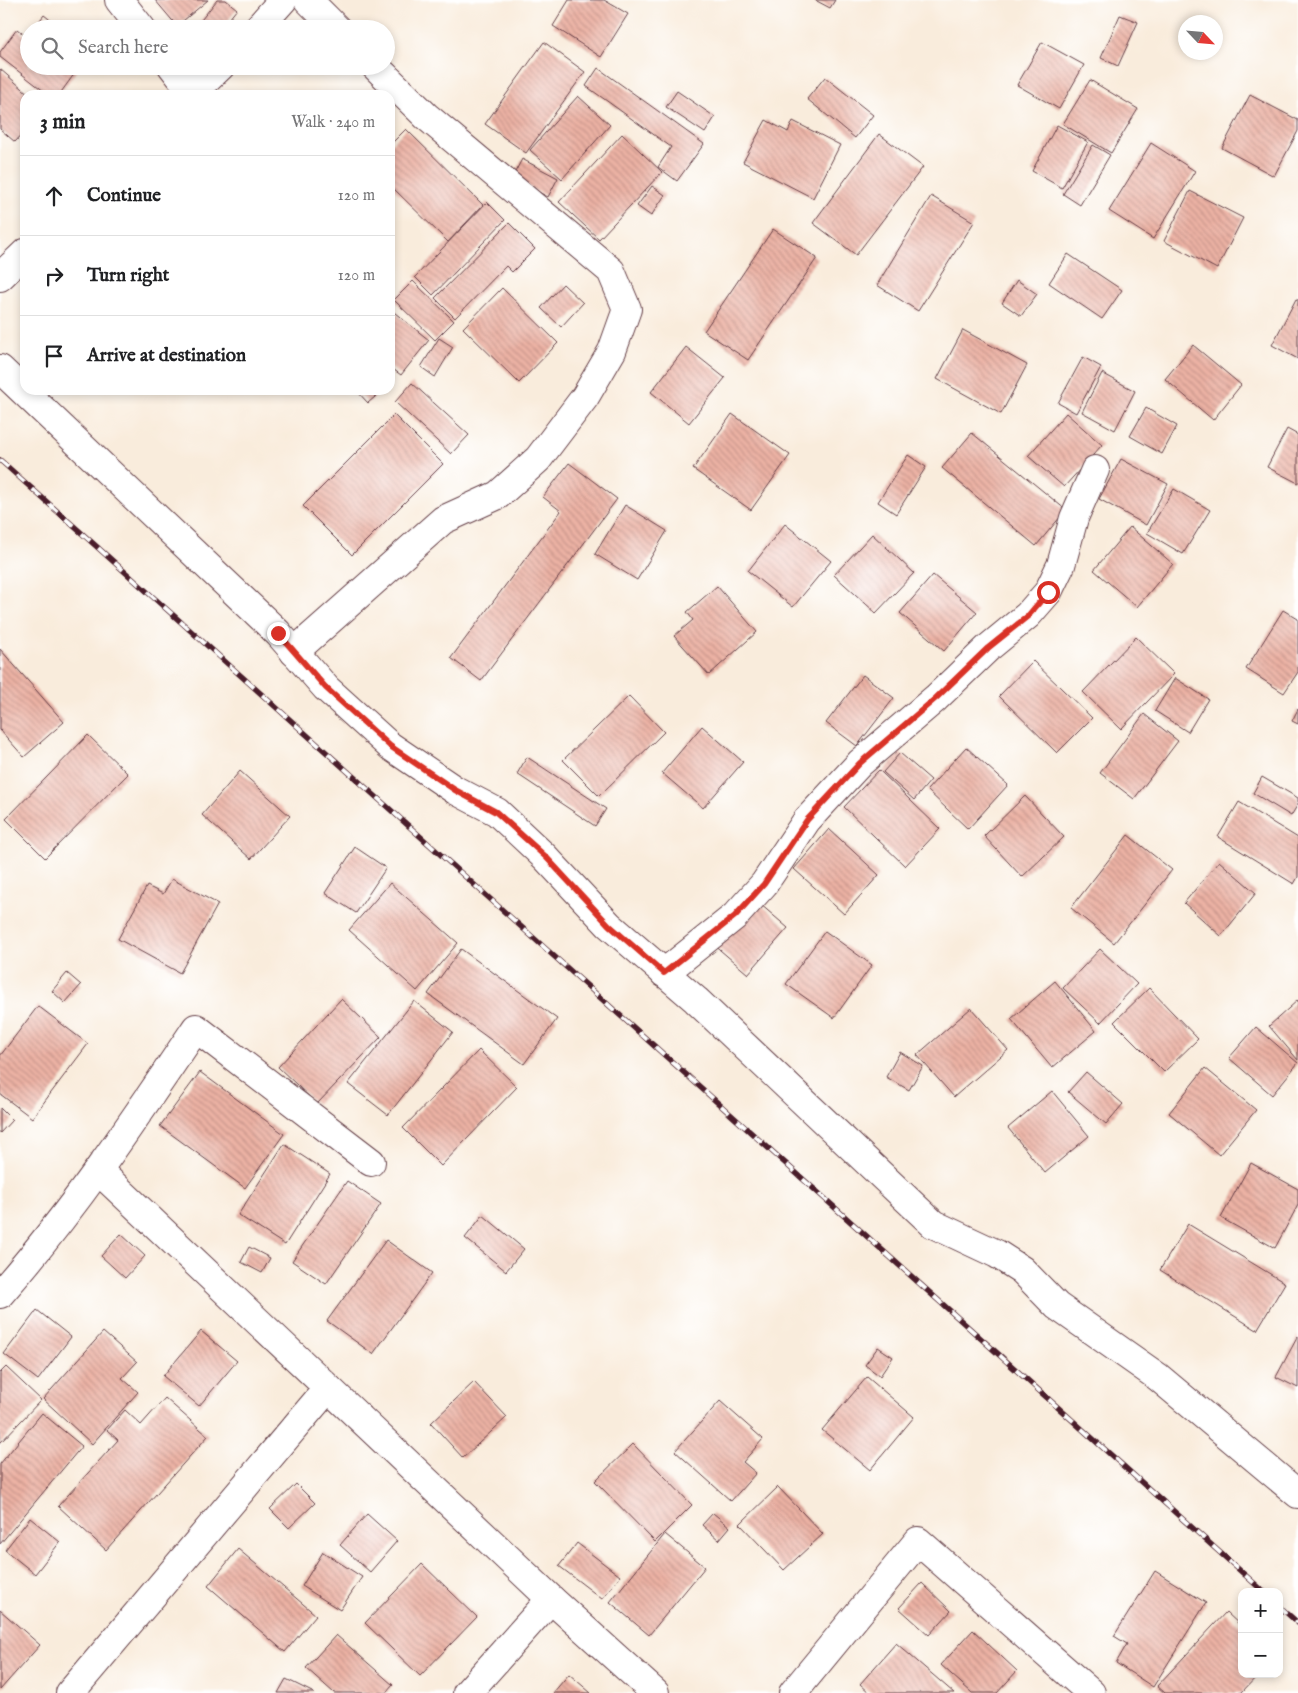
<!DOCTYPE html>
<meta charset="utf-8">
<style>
:root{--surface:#fff;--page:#f2f2f2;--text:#202124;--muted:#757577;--line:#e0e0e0}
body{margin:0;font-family:"IM FELL English",serif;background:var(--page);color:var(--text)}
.controls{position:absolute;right:15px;bottom:15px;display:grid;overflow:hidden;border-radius:10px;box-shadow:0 2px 8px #0003}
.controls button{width:45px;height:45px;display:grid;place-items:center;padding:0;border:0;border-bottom:1px solid var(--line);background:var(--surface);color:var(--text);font:25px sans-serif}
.compass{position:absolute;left:1178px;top:15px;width:45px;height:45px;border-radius:50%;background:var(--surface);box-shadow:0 2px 8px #0003;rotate:116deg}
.stop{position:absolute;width:15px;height:15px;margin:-11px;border:4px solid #d93025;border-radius:50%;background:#fff}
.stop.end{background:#d93025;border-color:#fff;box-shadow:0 1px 5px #0008}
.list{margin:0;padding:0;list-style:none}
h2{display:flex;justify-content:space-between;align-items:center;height:65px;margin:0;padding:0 20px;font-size:21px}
h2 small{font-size:16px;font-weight:400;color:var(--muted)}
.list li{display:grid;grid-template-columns:32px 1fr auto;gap:15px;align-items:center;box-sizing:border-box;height:80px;padding:0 20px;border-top:1px solid var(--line)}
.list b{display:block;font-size:19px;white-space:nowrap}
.list em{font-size:16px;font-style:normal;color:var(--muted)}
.icon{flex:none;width:28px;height:28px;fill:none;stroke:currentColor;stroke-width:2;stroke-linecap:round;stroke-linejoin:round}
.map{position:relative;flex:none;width:1298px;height:1693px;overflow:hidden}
.search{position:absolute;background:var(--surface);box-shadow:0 2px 8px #0003;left:20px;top:20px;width:375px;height:55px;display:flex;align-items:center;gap:12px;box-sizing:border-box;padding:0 18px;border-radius:28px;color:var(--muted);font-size:19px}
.panel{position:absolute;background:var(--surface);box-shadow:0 2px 8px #0003;left:20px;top:90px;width:375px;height:305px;border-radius:15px}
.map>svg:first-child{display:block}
.building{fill:url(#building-back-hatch)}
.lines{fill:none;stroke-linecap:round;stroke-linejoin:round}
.minor-casing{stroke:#643e46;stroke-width:30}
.minor{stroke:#fff;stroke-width:28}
.rail-casing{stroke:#4a1f2b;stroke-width:5.5}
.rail{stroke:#fff;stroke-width:4;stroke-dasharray:11;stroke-linecap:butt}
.route{stroke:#d93025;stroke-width:6}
</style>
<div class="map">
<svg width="1298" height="1693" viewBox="0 0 1298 1693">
<defs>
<pattern id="building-back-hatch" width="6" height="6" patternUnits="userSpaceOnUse" patternTransform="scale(1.25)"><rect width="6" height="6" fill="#ecb2a4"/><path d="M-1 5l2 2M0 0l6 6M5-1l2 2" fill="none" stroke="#c19086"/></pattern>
</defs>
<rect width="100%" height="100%" fill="#fff"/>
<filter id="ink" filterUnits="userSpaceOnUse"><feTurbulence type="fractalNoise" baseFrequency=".02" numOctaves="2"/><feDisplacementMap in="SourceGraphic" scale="10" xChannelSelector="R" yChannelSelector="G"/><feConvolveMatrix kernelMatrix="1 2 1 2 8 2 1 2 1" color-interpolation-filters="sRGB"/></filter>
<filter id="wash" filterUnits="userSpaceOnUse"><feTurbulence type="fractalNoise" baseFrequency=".0096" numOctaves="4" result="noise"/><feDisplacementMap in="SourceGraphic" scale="20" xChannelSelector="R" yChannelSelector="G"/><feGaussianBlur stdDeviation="1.12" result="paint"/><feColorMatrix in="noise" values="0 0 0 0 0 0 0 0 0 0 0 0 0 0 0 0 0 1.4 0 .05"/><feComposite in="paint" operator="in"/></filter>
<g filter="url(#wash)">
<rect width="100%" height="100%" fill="#f9ecdc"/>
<g id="blocks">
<g class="building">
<polygon points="155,0 208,0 177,26"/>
<polygon points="217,0 226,0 237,9 221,29 194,29"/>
<polygon points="569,0 604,0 628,14 601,57 553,26"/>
<polygon points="815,0 835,0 830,8"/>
<polygon points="44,15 62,29 33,29"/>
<polygon points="1120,15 1138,22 1118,66 1101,58"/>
<polygon points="17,29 27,37 29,35 29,66 80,66 59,95 49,95 0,57 0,52"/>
<polygon points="544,42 585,72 526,153 485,124"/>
<polygon points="1042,42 1084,65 1059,109 1017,85"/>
<polygon points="598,68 704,144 677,181 658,167 671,147 586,86"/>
<polygon points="0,69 30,95 25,95 25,131 15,142 0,129"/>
<polygon points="825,77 873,115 855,138 807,99"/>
<polygon points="1090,80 1138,109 1111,153 1063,124"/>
<polygon points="677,91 715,117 705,133 666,107"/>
<polygon points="1250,95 1298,120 1298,131 1274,176 1222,148"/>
<polygon points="578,96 610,125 562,179 530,150"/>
<polygon points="766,120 788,132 793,121 840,145 813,198 743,162"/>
<polygon points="1057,125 1088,142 1062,188 1032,171"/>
<polygon points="406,129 483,205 448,242 390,185 390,145"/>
<polygon points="622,134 662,172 599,239 559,202"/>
<polygon points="879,134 923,167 856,255 813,223"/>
<polygon points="1151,143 1195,171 1153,239 1109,211"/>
<polygon points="1093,145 1110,155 1080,205 1063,194"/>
<polygon points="522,159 558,178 548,197 512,178"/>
<polygon points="652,186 665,195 651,216 637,206"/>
<polygon points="1190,191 1243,218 1217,269 1164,241"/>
<polygon points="931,196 974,222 918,311 877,285"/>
<polygon points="487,202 505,220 433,295 415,277"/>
<polygon points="509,223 535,249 512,272 506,266 455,318 435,298"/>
<polygon points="773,229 817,258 748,360 704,331"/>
<polygon points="1068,254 1122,290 1102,319 1049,283"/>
<polygon points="1017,280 1037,294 1021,316 1002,303"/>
<polygon points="413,281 454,321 435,340 394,300"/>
<polygon points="563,284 583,303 561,327 541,308"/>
<polygon points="502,288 558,343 519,383 463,328"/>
<polygon points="1296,299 1298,300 1298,359 1272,345"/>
<polygon points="390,309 429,340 401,375 390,367"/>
<polygon points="963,330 1027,365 1001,414 937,379"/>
<polygon points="439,338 453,347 435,377 421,367"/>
<polygon points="1193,345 1241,385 1213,420 1165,379"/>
<polygon points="686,347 725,378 689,423 651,392"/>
<polygon points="1083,357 1101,367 1076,413 1058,403"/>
<polygon points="1102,373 1135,391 1115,430 1082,412"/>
<polygon points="412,383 469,435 451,454 395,402"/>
<polygon points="356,390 383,390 368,403"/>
<polygon points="1146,408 1177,426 1162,454 1130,436"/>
<polygon points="1066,413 1102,445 1064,487 1028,456"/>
<polygon points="732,414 790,455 751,510 693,469"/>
<polygon points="394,415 443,464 352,555 303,506"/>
<polygon points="1287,429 1298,435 1298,483 1267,467"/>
<polygon points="972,433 1066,510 1036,546 942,468"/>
<polygon points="908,455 926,467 896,514 878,502"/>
<polygon points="1121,459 1168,484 1146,525 1099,499"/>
<polygon points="569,463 617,499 481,681 451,658 561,511 543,497"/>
<polygon points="1174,489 1210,510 1183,554 1147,533"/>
<polygon points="625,505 667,531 637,580 595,554"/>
<polygon points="785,524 831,561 793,607 748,571"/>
<polygon points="1130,527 1173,564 1137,607 1094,570"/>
<polygon points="872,534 914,573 876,613 834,575"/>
<polygon points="933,575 977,612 944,651 900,613"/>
<polygon points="717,586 757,632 709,675 674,636 693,620 687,612"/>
<polygon points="1283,610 1298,619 1298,672 1284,693 1246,669"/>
<polygon points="1136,637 1174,674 1121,729 1083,692"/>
<polygon points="0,649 64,722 24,757 0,730"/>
<polygon points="1033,661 1092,718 1057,753 999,696"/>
<polygon points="863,675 894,698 857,746 826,723"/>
<polygon points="1175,678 1208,699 1188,732 1155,711"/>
<polygon points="629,696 664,732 599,796 563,760"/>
<polygon points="1298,709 1298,724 1292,721"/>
<polygon points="1144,714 1178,741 1134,799 1100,773"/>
<polygon points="702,726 743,762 703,808 662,773"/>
<polygon points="88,735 128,774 45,858 6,819"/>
<polygon points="966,747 1008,785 968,829 927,790"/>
<polygon points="900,753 931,780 914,800 883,772"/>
<polygon points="527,757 606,809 595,826 517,774"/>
<polygon points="879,770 940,829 905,866 844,807"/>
<polygon points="240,771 290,816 251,859 202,815"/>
<polygon points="1262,777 1298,798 1298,804 1291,816 1253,793"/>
<polygon points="1025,796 1064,837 1022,877 984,836"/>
<polygon points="1239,802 1298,838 1298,877 1294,884 1218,837"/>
<polygon points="829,829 879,875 844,914 794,869"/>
<polygon points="1128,835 1172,870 1114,943 1071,908"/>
<polygon points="355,847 386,868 356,913 325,893"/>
<polygon points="1219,861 1256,893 1221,936 1184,903"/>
<polygon points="172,879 218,904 180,973 118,939 147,886 163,894"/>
<polygon points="390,883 458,943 417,991 349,930"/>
<polygon points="753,898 788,928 748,974 713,944"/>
<polygon points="825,931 872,965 834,1018 786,984"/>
<polygon points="461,949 557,1019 524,1064 428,994"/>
<polygon points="1100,949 1137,984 1100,1023 1063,988"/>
<polygon points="67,973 81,985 65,1003 52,991"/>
<polygon points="1055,981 1096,1031 1052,1068 1011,1019"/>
<polygon points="1149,988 1198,1039 1164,1072 1114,1022"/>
<polygon points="341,999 381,1037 317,1104 278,1067"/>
<polygon points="1298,1000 1298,1060 1269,1026"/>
<polygon points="414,1001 453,1032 388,1115 348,1084"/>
<polygon points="38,1006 88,1044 32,1118 0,1094 0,1056"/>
<polygon points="971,1008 1008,1050 954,1097 917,1055"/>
<polygon points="1256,1027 1298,1063 1272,1095 1229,1058"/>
<polygon points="479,1050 517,1087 441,1166 403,1128"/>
<polygon points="900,1052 923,1066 909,1090 886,1077"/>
<polygon points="1205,1068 1256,1110 1219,1155 1169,1113"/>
<polygon points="200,1072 284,1134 245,1188 160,1126"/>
<polygon points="1086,1072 1123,1104 1106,1124 1068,1092"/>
<polygon points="1052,1091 1089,1136 1045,1173 1008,1128"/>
<polygon points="0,1108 12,1120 0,1133"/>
<polygon points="284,1144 330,1174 285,1245 238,1215"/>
<polygon points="1251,1163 1298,1189 1298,1205 1275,1248 1221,1218"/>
<polygon points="347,1181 381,1204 326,1284 292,1261"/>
<polygon points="483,1215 524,1249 506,1271 465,1238"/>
<polygon points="1188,1224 1285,1283 1257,1330 1160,1270"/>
<polygon points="121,1234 145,1256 125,1278 101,1256"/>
<polygon points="386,1240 432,1273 373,1354 327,1321"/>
<polygon points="249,1247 270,1258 262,1273 241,1262"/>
<polygon points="37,1310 71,1337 38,1380 4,1354"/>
<polygon points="201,1331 237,1361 199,1406 163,1376"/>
<polygon points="103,1332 137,1362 122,1378 138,1392 92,1444 43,1399"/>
<polygon points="1298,1336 1298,1388 1276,1377"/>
<polygon points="878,1347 893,1357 880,1376 865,1365"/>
<polygon points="6,1367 41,1400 0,1443 0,1373"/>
<polygon points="867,1377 914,1417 870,1470 822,1430"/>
<polygon points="474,1382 507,1417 463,1458 431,1423"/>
<polygon points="165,1398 208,1436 106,1550 58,1506 118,1440 107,1430 125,1410 141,1425"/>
<polygon points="720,1401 763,1439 743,1462 756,1473 731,1501 675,1451"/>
<polygon points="42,1413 82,1446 0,1544 0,1464"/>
<polygon points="633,1444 692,1505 655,1542 595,1481"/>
<polygon points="296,1484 315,1503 289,1528 270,1509"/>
<polygon points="778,1487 823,1534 784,1570 740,1524"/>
<polygon points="713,1513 730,1527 719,1540 702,1525"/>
<polygon points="367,1514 397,1541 370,1572 340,1545"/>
<polygon points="30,1518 60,1542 35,1574 5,1550"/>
<polygon points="665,1534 705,1567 649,1635 610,1602"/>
<polygon points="577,1543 620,1576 602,1599 559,1566"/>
<polygon points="238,1549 316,1615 285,1652 208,1586"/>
<polygon points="323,1552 362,1577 340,1610 302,1586"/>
<polygon points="422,1564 477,1617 420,1676 365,1623"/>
<polygon points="1155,1571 1206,1603 1153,1687 1116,1663 1127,1644 1114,1636"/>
<polygon points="922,1583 951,1611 929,1635 899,1608"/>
<polygon points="0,1610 40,1645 0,1690"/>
<polygon points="1226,1612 1242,1627 1242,1674 1259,1674 1241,1693 1165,1693 1157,1686"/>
<polygon points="973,1630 1017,1671 997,1693 972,1693 941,1665"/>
<polygon points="336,1635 393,1685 386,1693 334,1693 306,1668"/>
<polygon points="896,1643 954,1693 870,1693 860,1684"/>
<polygon points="569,1674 591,1693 553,1693"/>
<polygon points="286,1679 314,1693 278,1693"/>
</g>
</g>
</g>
<g filter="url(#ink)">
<use href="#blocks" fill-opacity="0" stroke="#643e46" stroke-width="1"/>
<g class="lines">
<g class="minor-casing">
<g id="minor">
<polyline points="119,0 142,29"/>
<polyline points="308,0 337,29"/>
<polyline points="257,29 283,0"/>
<polyline points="172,66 193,93"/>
<polyline points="191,95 221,66"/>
<polyline points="0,277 25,253"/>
<polyline points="0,369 278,633 326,688 390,746 455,790 497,812 545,857 609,925 696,1000 933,1224 997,1254 1022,1270 1057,1306 1158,1377 1298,1494"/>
<polyline points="294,652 443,520 498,495 538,459 585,397 612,351 627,309 611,271 426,116 375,66"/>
<polyline points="664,973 735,916 764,884 807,820 860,763 936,698 988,648 1028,615 1048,592 1061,565 1074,518 1095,470"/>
<polyline points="99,1171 551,1599 655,1693"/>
<path d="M 0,1294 C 73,1211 134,1120 196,1028 L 371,1162"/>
<polyline points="70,1693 328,1388"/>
<polyline points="467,1693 551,1599"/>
<polyline points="793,1693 918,1541 1091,1693"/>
</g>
</g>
<use href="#minor" class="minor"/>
<g class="rail-casing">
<g id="rail">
<polyline points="0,460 1264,1592"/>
<polyline points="1279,1606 1298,1623"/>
</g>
</g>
<use href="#rail" class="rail"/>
</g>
</g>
<g class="lines" filter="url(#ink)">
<polyline class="route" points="278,633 326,688 390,746 455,790 496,812 546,857 609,925 664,973 735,916 764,884 807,820 860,763 936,698 988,648 1028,616 1048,592"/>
</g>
</svg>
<div class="controls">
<button>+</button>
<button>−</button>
</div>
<svg class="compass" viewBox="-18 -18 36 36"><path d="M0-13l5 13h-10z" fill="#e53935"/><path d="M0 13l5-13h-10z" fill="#757577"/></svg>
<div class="stop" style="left:1048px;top:592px"></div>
<div class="stop end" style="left:278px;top:633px"></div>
<div class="search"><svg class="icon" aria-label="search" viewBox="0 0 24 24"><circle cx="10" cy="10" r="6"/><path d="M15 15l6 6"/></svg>Search here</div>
<section class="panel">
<h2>3 min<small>Walk · 240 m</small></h2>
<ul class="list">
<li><svg class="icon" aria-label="ahead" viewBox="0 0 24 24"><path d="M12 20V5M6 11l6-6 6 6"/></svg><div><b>Continue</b></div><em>120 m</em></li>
<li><svg class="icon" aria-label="right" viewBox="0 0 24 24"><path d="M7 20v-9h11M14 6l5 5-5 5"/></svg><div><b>Turn right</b></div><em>120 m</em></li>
<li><svg class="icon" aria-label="arrive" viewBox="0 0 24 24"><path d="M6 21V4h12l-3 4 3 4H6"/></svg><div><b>Arrive at destination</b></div></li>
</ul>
</section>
</div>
